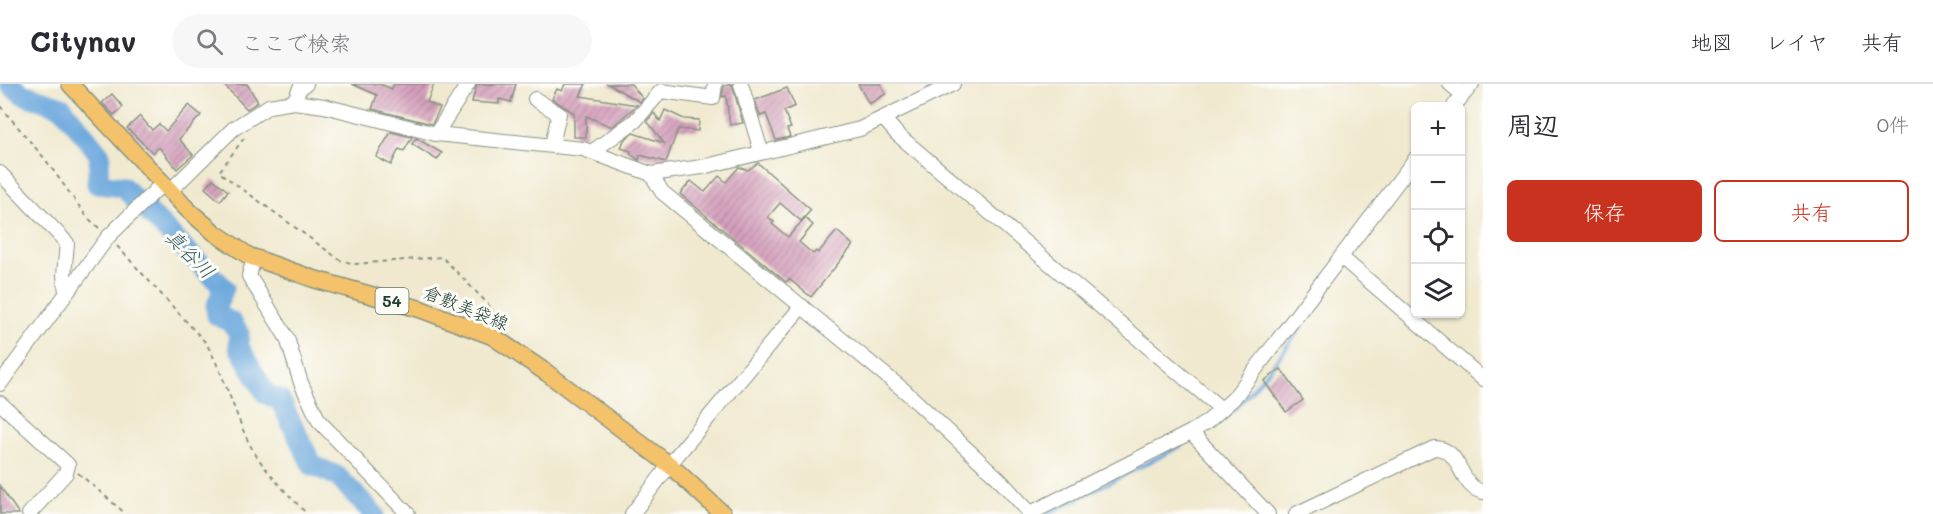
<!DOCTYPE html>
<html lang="ja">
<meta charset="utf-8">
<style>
:root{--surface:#fff;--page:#f7f7f7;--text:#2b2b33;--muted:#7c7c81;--line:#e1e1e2;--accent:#c8321e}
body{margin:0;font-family:Mali,"Klee One",sans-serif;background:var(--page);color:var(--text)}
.controls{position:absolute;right:18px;top:18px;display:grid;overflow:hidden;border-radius:9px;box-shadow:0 2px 4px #0004}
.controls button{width:54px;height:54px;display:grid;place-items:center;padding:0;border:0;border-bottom:2px solid var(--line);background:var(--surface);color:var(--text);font:30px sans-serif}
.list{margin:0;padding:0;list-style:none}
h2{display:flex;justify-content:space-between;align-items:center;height:78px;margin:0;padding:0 24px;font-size:26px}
h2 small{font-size:20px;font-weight:400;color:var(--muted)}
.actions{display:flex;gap:12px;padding:18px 24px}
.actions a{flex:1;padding:14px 0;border:2px solid var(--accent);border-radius:9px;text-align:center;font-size:21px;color:var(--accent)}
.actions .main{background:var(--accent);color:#fff}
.icon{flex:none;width:33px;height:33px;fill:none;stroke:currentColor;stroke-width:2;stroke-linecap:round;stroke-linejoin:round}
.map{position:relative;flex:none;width:1483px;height:430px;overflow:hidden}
header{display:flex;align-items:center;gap:36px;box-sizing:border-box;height:84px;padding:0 30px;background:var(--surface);border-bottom:2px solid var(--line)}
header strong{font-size:28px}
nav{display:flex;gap:33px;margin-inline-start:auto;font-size:21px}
.search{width:420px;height:54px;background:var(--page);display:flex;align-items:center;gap:15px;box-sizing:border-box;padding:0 21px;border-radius:33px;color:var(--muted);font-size:22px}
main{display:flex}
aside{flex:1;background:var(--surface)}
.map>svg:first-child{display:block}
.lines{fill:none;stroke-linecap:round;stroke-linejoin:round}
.stream{stroke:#6ca8dd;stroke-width:4}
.river{stroke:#6ca8dd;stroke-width:21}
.building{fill:url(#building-hatch)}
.minor-casing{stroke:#889382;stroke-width:16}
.major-casing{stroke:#889382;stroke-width:19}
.path{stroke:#889382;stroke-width:2;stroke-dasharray:4.5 4.5;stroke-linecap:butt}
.minor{stroke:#fff;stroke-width:14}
.major{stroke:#f4c26a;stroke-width:16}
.labels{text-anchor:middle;stroke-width:6;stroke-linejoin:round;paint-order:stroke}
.shield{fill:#fdfcf7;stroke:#62766e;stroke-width:1.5}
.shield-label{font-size:16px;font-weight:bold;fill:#1f3d34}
.street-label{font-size:18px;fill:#1f3d34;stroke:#fdfcf7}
.water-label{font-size:20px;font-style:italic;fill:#365d67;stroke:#fdfcf7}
</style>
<header>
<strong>Citynav</strong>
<div class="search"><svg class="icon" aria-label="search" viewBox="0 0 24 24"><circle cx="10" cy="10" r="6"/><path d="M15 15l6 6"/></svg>ここで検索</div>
<nav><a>地図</a><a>レイヤ</a><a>共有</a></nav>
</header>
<main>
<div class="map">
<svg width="1483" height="430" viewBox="0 0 1483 430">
<defs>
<pattern id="building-hatch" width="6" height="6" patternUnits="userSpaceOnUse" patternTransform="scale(1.5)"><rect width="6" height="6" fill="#d59fbc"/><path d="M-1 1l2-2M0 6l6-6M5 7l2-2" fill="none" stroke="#ac839a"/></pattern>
</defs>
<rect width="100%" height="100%" fill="#fdfcf7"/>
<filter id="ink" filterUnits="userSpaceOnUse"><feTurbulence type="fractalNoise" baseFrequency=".0167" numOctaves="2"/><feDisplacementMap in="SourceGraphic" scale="12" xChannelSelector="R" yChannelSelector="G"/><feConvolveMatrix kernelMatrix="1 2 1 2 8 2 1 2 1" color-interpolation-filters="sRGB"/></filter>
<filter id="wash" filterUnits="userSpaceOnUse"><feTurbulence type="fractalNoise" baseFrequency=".008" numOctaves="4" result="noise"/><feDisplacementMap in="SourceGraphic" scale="24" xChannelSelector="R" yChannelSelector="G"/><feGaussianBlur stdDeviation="1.35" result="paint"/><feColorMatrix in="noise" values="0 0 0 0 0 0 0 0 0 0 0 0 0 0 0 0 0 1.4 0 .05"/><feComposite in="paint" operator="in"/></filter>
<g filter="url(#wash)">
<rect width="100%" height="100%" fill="#f0e9cf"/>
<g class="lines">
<g class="stream">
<polyline points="1460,25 1466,18"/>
<path d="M 1219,339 C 1267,297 1303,241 1337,188"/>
<polyline points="1047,430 1181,362"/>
</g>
<polyline class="river" points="10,0 22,10 62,23 100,71 97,100 123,103 224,204 216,223 217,231 231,238 239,249 239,263 266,310 280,316 312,381 337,392 374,430"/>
</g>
<g id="blocks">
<g class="building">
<polygon points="223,0 247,0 258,18 247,25"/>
<polygon points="352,0 380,0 392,5 394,0 434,0 427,18 440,24 432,40 372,25 377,11"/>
<polygon points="477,0 516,0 511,18 499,15 499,20 472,18"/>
<polygon points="565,0 586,0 580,12 637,21 612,43 586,32 586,53 574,53 574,29 552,15 557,5 562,7"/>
<polygon points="608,0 631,0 643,15 640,18"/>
<polygon points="732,0 743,39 730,41 726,12 722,13 724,2"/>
<polygon points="858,0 881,0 886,10 869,20"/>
<polygon points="787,4 795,22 784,27 791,44 787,45 790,53 776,56 766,30 760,32 755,16"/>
<polygon points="112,10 123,23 114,31 102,19"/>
<polygon points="189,21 201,31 179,55 193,71 177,85 159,63 153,69 127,44 140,32 152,46 159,40 166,47"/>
<polygon points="665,26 684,35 699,36 698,47 678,45 666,78 640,71 639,76 630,70 631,67 621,64 624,56 633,49 664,59 647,37 654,29 660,37"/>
<polygon points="391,48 412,53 404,67 399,65 391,81 376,73"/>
<polygon points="416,54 442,69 437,76 412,60"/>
<polygon points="758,79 811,126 801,137 780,119 768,133 774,138 772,140 788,153 805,134 813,141 799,158 813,170 816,167 818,169 837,147 853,161 811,213 789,195 786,198 680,110 691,97 705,108 719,92 726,98 739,83 748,86"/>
<polygon points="213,95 228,107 220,117 205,104"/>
<polygon points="1281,285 1303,316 1286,328 1264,297"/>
<polygon points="0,402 19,430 0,430"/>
</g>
</g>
</g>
<g filter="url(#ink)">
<use href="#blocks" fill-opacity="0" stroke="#889382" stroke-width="1.5"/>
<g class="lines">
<g class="minor-casing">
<g id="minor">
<polyline points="741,0 761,67"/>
<polyline points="1450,0 1463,11"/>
<polyline points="535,15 559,30 552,61"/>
<polyline points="294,18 300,4 306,0"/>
<polyline points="1454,22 1472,0"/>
<polyline points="884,35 897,50 1220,324"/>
<polyline points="436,50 468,0"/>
<polyline points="593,67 635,37 661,7 713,14 715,0"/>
<polyline points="0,89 67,159 64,191 66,208"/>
<polyline points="651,90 662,108 906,308 998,394 1031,430"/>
<polyline points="169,108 233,45 269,22 294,18 324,22 436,50 583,65 651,90 702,83 860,45 953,0"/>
<polyline points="1341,173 1483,295"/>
<polyline points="254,174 249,192 287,254 301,299 319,337 408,430"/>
<polyline points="0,300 108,153 162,100"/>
<polyline points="0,319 68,381 66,389 29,430"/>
<polyline points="1191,348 1268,430"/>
<polyline points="632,430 678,370 802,222"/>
<polyline points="1029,430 1191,348 1207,338 1233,315 1416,74"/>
<path d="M 1296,430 L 1434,364 C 1463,364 1457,402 1483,408"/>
</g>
</g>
<g class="major-casing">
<polyline id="major" points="70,0 188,126 215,149 249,172 314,195 420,225 492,252 547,289 671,382 723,430"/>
</g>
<g class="path">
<polyline points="0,22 45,75 87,133 100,145"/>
<polyline points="244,54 219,88 340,176 355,180 442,173 488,220 499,237 497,240"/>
<path d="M 117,162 L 206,259 C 224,290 233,325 248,357 C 262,385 286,408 307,430"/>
<polyline points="78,389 126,430"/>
</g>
<use href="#minor" class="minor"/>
<use href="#major" class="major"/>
</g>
</g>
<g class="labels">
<rect class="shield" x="375.5" y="204" width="33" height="26" rx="4.5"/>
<g class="shield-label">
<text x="392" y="223">54</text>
</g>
<g class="street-label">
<text transform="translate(466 224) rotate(22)" y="6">倉敷美袋線</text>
</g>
<g class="water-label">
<text transform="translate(190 170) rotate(45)" y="7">真谷川</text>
</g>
</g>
</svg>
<div class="controls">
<button>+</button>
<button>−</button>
<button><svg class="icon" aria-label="locate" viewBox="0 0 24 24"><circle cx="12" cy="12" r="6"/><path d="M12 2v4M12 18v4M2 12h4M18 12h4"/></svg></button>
<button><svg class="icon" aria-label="layers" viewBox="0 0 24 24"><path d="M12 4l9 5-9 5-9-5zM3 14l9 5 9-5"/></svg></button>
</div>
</div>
<aside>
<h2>周辺<small>0件</small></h2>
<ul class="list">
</ul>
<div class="actions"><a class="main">保存</a><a>共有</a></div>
</aside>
</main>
